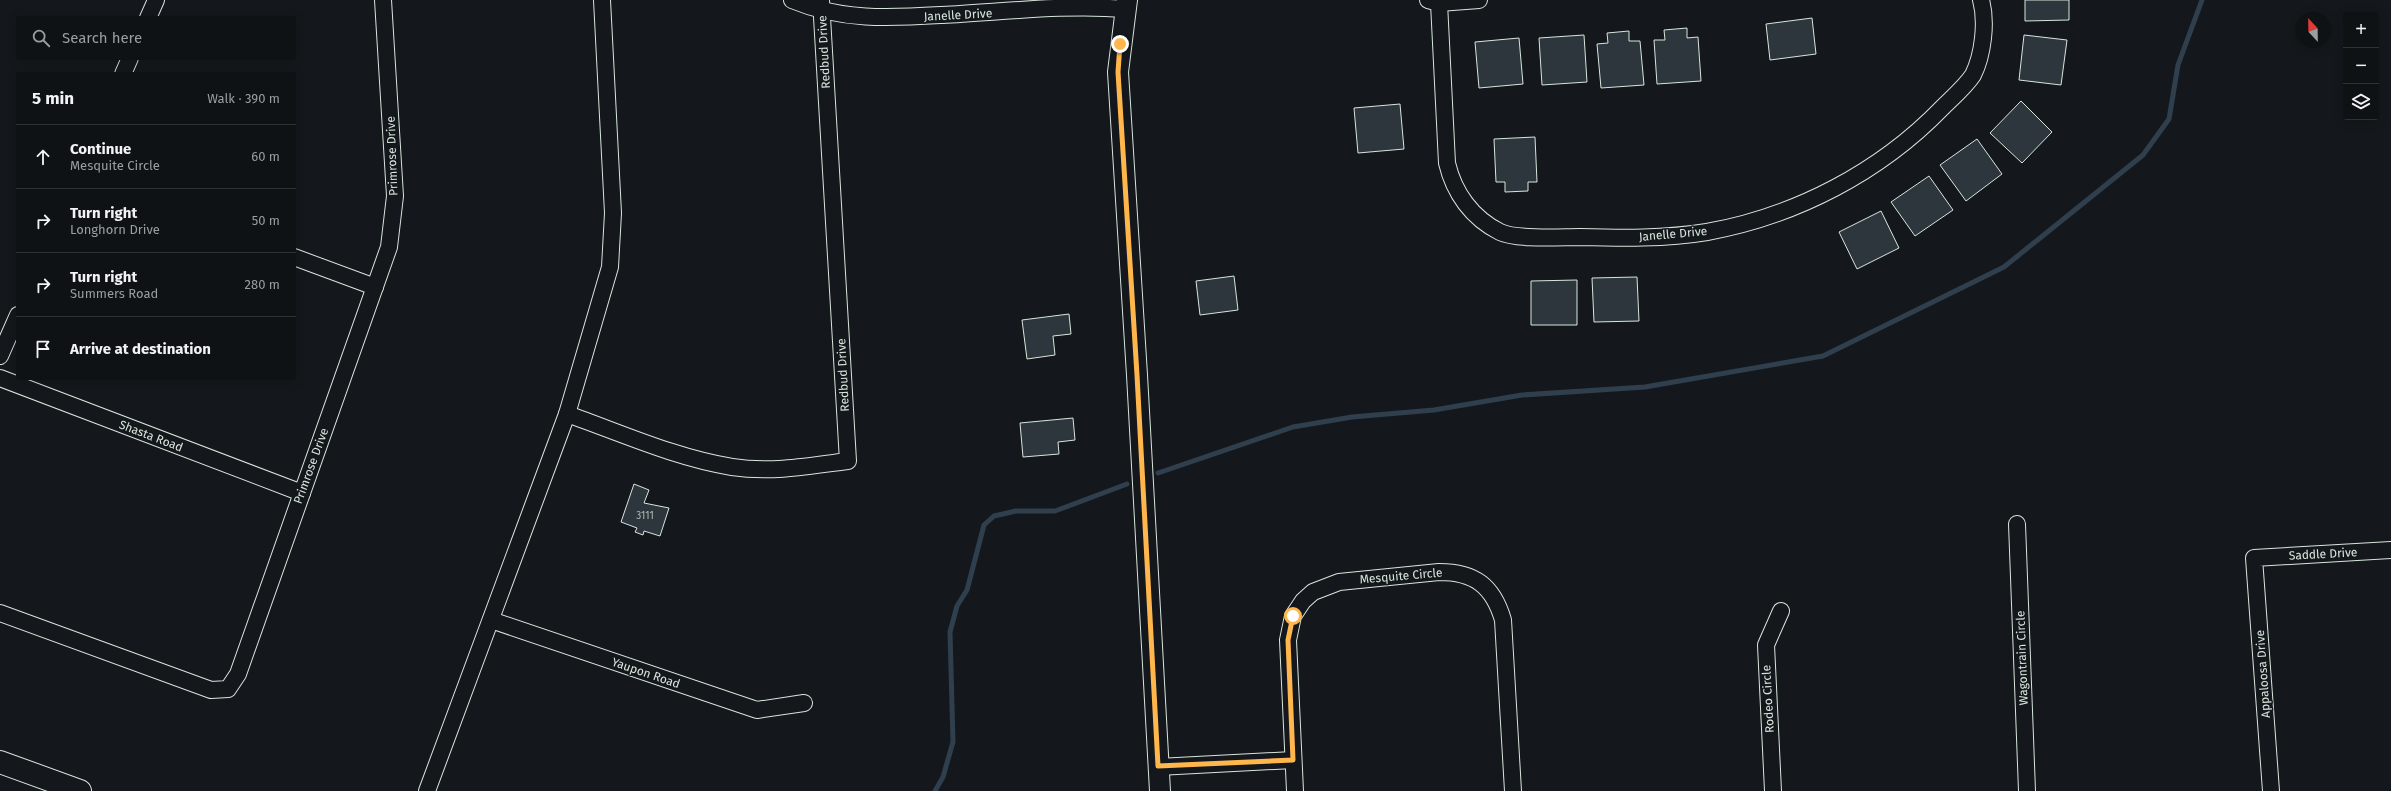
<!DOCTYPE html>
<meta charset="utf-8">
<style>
:root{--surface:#0f1215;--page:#181b1e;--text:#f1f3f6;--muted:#9b9ea0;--line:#2f3234}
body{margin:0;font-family:"Fira Sans",sans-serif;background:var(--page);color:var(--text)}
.controls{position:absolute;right:12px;top:12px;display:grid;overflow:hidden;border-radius:4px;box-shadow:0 2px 10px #0003}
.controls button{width:36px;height:36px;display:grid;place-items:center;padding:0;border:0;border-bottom:1px solid var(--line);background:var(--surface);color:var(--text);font:20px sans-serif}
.compass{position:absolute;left:2295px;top:12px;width:36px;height:36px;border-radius:50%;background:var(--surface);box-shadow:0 2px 10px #0003;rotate:338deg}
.stop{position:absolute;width:12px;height:12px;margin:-9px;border:3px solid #ffb74d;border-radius:50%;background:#fff}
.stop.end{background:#ffb74d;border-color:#fff;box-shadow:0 1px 4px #0008}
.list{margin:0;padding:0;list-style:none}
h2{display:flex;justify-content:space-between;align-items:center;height:52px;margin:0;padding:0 16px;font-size:17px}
h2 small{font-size:13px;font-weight:400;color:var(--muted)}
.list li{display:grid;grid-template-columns:26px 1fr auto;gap:12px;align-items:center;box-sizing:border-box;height:64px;padding:0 16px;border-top:1px solid var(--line)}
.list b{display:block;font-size:15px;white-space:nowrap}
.list p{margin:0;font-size:13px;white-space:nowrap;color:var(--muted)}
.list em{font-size:13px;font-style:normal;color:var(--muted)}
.icon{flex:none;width:22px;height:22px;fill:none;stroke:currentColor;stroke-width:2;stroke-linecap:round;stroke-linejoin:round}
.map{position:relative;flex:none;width:2391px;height:791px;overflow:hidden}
.search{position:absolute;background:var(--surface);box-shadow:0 2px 10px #0003;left:16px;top:16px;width:280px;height:44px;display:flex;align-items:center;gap:10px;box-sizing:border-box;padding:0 14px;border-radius:4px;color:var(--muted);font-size:15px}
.panel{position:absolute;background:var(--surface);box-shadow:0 2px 10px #0003;left:16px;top:72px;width:280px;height:308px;border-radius:4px}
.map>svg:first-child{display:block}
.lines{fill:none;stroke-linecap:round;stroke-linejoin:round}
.stream{stroke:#2f3f4d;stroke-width:5}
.building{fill:#2c363c;stroke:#d8e6dc}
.minor-casing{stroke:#d8e6dc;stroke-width:18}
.tertiary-casing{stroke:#d8e6dc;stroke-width:22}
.secondary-casing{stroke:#d8e6dc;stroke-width:24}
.minor{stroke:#14181c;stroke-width:16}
.tertiary{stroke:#14181c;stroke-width:20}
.secondary{stroke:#14181c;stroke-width:22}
.route{stroke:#ffb74d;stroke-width:5}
.labels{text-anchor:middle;stroke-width:3;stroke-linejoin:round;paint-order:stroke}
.number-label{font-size:10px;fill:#adbab4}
.street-label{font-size:12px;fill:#d8e6dc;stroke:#14181c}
</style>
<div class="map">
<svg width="2391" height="791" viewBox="0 0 2391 791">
<rect width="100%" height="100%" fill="#14181c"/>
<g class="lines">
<g class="stream">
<polyline points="1158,473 1293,427 1352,417 1434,410 1522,395 1645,387 1823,356 2004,267 2143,155 2169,119 2178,65 2202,0"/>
<polyline points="935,791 943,777 953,742 950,632 957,606 967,590 984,525 994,516 1016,511 1055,511 1127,484"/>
</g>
</g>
<g class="building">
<polygon points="2025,0 2069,0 2069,20 2025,21"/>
<polygon points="1812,18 1816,54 1770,60 1766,24"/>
<polygon points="1687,28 1687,38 1698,37 1701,81 1657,84 1654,40 1665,40 1664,30"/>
<polygon points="1629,31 1629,41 1640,41 1644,85 1601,88 1597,44 1608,43 1607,33"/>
<polygon points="1584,35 1587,82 1542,85 1539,38"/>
<polygon points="2024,35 2067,40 2061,85 2019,80"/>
<polygon points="1519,38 1523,84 1479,88 1475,42"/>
<polygon points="2021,101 2052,132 2022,163 1990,133"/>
<polygon points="1400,104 1404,149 1358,153 1354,108"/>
<polygon points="1535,137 1537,182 1528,182 1528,191 1505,192 1505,182 1496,182 1494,139"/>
<polygon points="1977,139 2002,174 1966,201 1940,165"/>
<polygon points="1929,176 1953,210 1915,236 1891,202"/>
<polygon points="1881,211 1899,248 1857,269 1839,232"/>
<polygon points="1234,276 1238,310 1200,315 1196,281"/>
<polygon points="1637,277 1639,321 1594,322 1592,278"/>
<polygon points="1577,280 1577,325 1531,325 1531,281"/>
<polygon points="1069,314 1071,334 1053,336 1055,355 1027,359 1022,320"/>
<polygon points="1073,418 1075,440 1058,442 1059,454 1023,457 1020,423"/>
<polygon points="634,484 649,490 644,503 669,508 660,536 644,531 643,535 635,532 637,528 621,522"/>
</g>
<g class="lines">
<g class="minor-casing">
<g id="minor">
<path d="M 792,0 C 842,21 890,18 942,15 C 1003,12 1065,4 1125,9"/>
<polyline points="1428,0 1439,3 1479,0"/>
<path d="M 1439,3 L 1447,163 C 1454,193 1472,218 1500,232 C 1516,240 1560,237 1579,237 C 1621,238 1665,239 1707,232 C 1796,216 1880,172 1942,108 C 1952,98 1965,87 1973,75 C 1983,55 1987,22 1981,0"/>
<polyline points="148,18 156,0"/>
<polyline points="123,74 130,58"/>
<polyline points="294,257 375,287"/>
<polyline points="0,356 18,315"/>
<polyline points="0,378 302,493"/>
<path d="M 567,414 C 621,433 676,458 732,467 C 771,473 810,466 848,461 L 821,0"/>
<polyline points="2017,524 2027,791"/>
<polyline points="0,613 211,690 228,689 238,674 389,247 395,196 383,0"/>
<polyline points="491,620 757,710 804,703"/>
<polyline points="1158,767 1293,760"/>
<polyline points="427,791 567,414 610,267 613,213 602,0"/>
<path d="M 1295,791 L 1288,640 L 1293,616 L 1303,601 L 1313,592 L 1339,582 L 1439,572 C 1475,572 1493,586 1503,620 L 1513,791"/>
<polyline points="1773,791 1766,645 1781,611"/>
<polyline points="2271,791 2254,558 2391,550"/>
</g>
</g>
<g class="tertiary-casing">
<polyline id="tertiary" points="1127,0 1118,72 1137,375 1160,791"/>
</g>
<g class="secondary-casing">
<polyline id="secondary" points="0,762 80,791"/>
</g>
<use href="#minor" class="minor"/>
<use href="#tertiary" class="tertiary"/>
<use href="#secondary" class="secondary"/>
</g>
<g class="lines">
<polyline class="route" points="1120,44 1118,72 1137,375 1158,766 1293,760 1288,640 1293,616"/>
</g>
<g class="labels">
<g class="number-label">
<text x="645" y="519">3111</text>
</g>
<g class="street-label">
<text transform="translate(958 15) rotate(-3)" y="4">Janelle Drive</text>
<text transform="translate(824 52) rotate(-93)" y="4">Redbud Drive</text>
<text transform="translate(392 156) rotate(-92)" y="4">Primrose Drive</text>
<text transform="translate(1673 234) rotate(-5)" y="4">Janelle Drive</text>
<text transform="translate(843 375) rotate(-93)" y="4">Redbud Drive</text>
<text transform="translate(151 436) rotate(21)" y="4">Shasta Road</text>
<text transform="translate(311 466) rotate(-70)" y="4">Primrose Drive</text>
<text transform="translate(2323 554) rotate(-3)" y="4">Saddle Drive</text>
<text transform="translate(1401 576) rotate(-5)" y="4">Mesquite Circle</text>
<text transform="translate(2022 658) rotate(-92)" y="4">Wagontrain Circle</text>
<text transform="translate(646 673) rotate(19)" y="4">Yaupon Road</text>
<text transform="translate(2263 674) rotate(-94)" y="4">Appaloosa Drive</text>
<text transform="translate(1768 699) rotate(-93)" y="4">Rodeo Circle</text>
</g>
</g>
</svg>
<div class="controls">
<button>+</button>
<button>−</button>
<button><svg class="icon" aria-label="layers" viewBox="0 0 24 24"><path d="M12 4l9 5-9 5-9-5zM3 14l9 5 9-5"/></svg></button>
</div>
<svg class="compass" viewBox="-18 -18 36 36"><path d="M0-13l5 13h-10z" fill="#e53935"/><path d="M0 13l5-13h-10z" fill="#9b9ea0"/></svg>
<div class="stop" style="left:1293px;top:616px"></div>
<div class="stop end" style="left:1120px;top:44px"></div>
<div class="search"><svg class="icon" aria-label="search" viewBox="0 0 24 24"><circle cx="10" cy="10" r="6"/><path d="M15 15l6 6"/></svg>Search here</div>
<section class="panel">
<h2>5 min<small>Walk · 390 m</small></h2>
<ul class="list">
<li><svg class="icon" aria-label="ahead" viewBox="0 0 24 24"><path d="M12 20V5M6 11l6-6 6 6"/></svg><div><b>Continue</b><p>Mesquite Circle</p></div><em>60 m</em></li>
<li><svg class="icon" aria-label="right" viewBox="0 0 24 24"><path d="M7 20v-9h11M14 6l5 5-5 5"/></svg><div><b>Turn right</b><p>Longhorn Drive</p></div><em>50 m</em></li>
<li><svg class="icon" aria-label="right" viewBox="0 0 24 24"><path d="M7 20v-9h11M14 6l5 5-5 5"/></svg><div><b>Turn right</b><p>Summers Road</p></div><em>280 m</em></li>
<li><svg class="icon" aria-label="arrive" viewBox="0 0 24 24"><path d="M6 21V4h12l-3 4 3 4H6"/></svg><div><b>Arrive at destination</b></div></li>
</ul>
</section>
</div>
